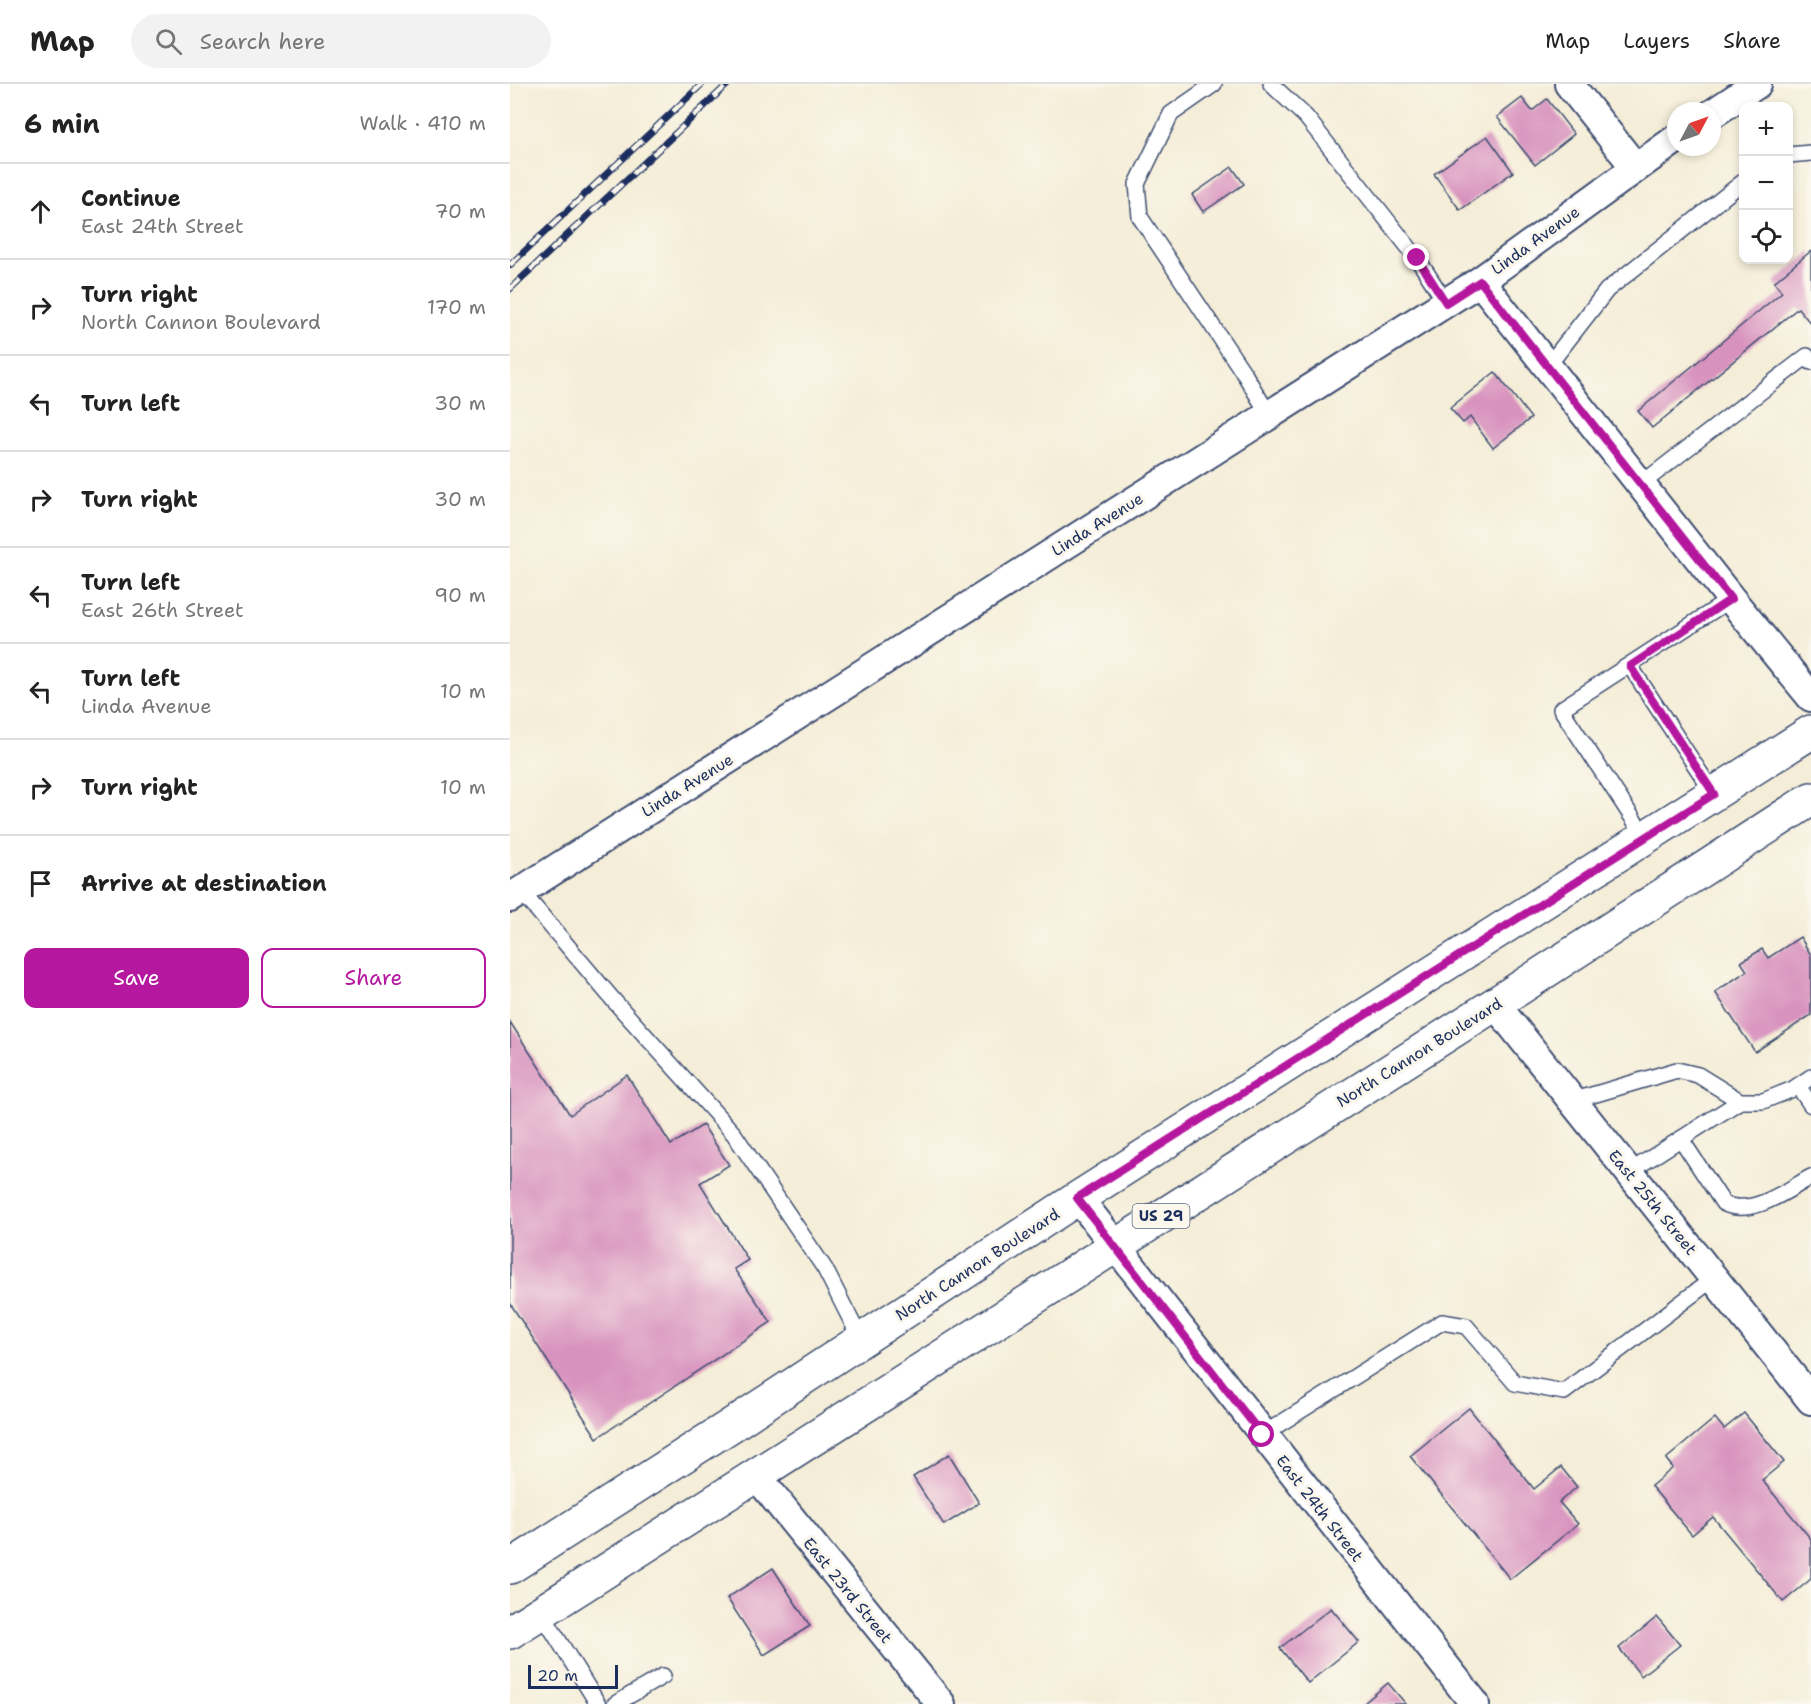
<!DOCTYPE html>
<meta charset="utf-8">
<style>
:root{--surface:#fff;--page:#f2f2f2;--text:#222;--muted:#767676;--line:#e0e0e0;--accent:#b5179e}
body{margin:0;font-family:"Shantell Sans",sans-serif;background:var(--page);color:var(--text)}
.controls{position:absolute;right:18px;top:18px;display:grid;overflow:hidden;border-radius:12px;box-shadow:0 3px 9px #0003}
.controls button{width:54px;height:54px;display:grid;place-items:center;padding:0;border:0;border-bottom:2px solid var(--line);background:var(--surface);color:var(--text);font:30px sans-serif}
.compass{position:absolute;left:1157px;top:18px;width:54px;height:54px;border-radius:50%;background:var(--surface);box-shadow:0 3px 9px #0003;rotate:49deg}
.scale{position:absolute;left:18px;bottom:15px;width:90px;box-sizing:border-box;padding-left:6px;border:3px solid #1b2f5e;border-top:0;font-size:16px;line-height:21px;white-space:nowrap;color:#1b2f5e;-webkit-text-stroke:4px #fbf7ec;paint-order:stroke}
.stop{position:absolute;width:18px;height:18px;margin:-14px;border:4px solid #b5179e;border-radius:50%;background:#fff}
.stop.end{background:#b5179e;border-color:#fff;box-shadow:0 2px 6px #0008}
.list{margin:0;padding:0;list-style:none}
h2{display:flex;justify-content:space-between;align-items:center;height:78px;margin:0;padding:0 24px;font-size:26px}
h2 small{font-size:20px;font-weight:400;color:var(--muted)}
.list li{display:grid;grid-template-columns:39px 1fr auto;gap:18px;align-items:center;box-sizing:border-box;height:96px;padding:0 24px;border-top:2px solid var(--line)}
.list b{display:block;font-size:22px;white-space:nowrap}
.list p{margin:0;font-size:20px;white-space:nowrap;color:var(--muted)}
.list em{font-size:20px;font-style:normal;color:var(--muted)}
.actions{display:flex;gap:12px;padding:18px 24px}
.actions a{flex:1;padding:14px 0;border:2px solid var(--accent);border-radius:12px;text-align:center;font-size:21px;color:var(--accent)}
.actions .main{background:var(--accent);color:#fff}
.icon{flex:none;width:33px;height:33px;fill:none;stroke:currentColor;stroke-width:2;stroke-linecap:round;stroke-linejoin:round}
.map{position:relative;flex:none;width:1301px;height:1620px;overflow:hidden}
header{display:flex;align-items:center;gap:36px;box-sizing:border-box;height:84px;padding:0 30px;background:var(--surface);border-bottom:2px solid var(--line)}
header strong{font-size:28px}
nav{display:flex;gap:33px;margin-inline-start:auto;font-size:21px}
.search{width:420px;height:54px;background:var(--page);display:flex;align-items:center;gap:15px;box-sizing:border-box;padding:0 21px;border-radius:33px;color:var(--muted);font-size:22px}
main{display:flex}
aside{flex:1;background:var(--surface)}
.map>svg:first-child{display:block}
.building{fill:#d892be}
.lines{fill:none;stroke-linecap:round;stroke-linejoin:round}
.lane-casing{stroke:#3c4c70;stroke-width:18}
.street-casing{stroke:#3c4c70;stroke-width:32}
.primary-casing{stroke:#3c4c70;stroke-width:36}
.lane{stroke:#fff;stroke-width:15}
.street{stroke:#fff;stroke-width:28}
.primary{stroke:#fff;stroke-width:33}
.rail-casing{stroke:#1b2f5e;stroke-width:7}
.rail{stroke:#fbf7ec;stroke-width:4.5;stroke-dasharray:14;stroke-linecap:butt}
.route{stroke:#b5179e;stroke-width:8}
.labels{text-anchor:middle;stroke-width:6;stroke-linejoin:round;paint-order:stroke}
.shield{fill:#fbf7ec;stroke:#5e6b89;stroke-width:1.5}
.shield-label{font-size:15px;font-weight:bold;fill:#1b2f5e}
.street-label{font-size:16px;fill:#1b2f5e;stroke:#fbf7ec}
</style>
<header>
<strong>Map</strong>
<div class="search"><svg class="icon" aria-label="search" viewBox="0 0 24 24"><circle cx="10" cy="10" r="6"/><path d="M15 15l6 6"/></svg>Search here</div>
<nav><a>Map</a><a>Layers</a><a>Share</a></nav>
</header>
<main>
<aside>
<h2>6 min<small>Walk · 410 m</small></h2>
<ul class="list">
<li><svg class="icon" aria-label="ahead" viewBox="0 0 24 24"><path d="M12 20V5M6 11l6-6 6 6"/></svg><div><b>Continue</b><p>East 24th Street</p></div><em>70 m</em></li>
<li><svg class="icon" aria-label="right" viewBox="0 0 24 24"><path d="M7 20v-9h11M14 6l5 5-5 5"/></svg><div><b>Turn right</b><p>North Cannon Boulevard</p></div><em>170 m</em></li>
<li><svg class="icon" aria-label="left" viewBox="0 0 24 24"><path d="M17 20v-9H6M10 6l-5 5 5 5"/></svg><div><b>Turn left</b></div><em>30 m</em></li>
<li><svg class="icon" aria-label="right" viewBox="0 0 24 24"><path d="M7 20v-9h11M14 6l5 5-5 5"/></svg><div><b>Turn right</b></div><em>30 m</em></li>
<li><svg class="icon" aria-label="left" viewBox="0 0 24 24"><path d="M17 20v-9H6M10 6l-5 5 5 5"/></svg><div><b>Turn left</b><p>East 26th Street</p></div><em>90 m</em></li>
<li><svg class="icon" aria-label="left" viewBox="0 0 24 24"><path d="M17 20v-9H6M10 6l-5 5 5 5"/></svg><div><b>Turn left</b><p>Linda Avenue</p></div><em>10 m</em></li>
<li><svg class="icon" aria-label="right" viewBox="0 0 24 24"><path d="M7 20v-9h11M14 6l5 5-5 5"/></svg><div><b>Turn right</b></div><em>10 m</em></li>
<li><svg class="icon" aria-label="arrive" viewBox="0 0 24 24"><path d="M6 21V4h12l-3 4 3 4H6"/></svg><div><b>Arrive at destination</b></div></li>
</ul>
<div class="actions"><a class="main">Save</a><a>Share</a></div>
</aside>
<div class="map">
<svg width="1301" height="1620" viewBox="0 0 1301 1620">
<rect width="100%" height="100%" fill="#fbf7ec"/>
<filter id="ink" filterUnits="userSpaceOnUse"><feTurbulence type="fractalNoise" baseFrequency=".0167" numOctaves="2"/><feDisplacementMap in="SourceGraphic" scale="12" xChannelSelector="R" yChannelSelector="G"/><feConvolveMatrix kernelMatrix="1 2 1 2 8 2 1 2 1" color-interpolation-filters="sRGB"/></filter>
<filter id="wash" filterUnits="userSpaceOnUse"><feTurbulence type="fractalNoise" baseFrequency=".008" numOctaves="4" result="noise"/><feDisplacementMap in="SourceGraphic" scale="24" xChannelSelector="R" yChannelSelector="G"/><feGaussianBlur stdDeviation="1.35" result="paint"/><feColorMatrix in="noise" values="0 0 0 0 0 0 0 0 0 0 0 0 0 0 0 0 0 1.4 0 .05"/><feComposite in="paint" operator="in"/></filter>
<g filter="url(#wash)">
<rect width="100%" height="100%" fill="#f4edd7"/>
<g id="blocks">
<g class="building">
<polygon points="1012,14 1022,27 1037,15 1064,50 1025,81 987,33"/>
<polygon points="977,52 1003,88 950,126 924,90"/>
<polygon points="722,83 734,100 693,128 682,111"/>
<polygon points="1301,167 1301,240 1288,224 1142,344 1128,327 1272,208 1264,198"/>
<polygon points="985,288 1021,334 983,364 960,333 953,339 940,324"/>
<polygon points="1290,853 1301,871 1301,931 1245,968 1205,908 1237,887 1231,878 1252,865 1258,874"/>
<polygon points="0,938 60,1031 117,991 161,1061 193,1041 219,1081 190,1099 238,1176 224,1185 261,1238 87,1354 0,1219"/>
<polygon points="959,1324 1024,1405 1051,1383 1067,1403 1049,1418 1068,1440 1000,1495 900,1372"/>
<polygon points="1234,1329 1274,1378 1252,1396 1301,1455 1301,1495 1273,1518 1203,1433 1182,1451 1141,1402 1163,1384 1156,1375 1205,1334 1214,1345"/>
<polygon points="439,1370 469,1419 434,1441 403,1393"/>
<polygon points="263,1484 300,1542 254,1571 217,1514"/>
<polygon points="821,1524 849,1558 798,1599 770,1564"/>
<polygon points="1147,1533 1170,1561 1131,1592 1109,1564"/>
<polygon points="878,1599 896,1620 853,1620"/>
</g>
</g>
</g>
<g filter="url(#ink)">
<use href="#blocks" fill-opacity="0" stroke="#3c4c70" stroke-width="1.5"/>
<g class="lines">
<g class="lane-casing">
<g id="lane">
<polyline points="704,0 661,30 627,100 630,133 735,291 759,331"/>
<polyline points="761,0 796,33 907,174 936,219"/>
<polyline points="1278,71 1301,69"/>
<polyline points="1037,283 1097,206 1234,97"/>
<polyline points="1130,401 1297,272 1301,278"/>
<polyline points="1120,582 1204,710"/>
<polyline points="1135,753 1051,625 1221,515"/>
<polyline points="11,807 105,918 224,1050 315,1185 351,1256"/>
<polyline points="1288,1002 1301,1021"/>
<polyline points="1062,1017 1167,986 1188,991 1230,1017 1253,1017 1283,1005 1301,993"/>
<path d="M 1171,1055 L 1213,1119 C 1241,1134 1277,1106 1301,1093"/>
<polyline points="1119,1088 1230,1017"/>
<polyline points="752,1351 932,1238 956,1242 1005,1299 1054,1308 1204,1194"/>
<polyline points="31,1528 88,1620"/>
<polyline points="105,1620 153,1592"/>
</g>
</g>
<g class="street-casing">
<g id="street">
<polyline points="1059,0 1125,83"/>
<polyline points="1202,30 1247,0"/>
<polyline points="970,197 1221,515 1301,613"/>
<polyline points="0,814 970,197 1166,55"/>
<polyline points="985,920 1301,1316"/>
<polyline points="568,1114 965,1620"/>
<polyline points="246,1391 431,1620"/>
</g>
</g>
<g class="primary-casing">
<g id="primary">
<polyline points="0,1483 231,1335 568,1114 1301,648"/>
<polyline points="0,1548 985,920 1301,715"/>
</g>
</g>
<use href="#lane" class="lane"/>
<use href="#street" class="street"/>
<use href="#primary" class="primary"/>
<g class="rail-casing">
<g id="rail">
<polyline points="0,181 192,0"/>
<polyline points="0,205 218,0"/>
</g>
</g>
<use href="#rail" class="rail"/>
</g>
</g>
<g class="lines" filter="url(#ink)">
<polyline class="route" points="752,1351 567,1114 1204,710 1120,582 1221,515 970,197 936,219 907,174"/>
</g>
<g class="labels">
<rect class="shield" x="622.5" y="1120" width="57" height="24" rx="4.5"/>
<g class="shield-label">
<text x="651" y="1137">US 29</text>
</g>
<g class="street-label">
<text transform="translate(1025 156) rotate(-36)" y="6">Linda Avenue</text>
<text transform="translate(587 440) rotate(-32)" y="6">Linda Avenue</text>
<text transform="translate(177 701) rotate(-32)" y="6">Linda Avenue</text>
<text transform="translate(909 968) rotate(-32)" y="6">North Cannon Boulevard</text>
<text transform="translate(1143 1118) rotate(51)" y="6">East 25th Street</text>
<text transform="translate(467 1180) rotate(-33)" y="6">North Cannon Boulevard</text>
<text transform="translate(810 1424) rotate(52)" y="6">East 24th Street</text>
<text transform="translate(338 1506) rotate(51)" y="6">East 23rd Street</text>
</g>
</g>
</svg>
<div class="controls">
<button>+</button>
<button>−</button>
<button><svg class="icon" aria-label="locate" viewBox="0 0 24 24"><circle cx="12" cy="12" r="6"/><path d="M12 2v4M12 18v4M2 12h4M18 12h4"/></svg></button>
</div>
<svg class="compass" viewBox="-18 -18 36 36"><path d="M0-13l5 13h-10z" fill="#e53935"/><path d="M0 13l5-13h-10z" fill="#767676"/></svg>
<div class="scale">20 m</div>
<div class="stop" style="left:752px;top:1351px"></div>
<div class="stop end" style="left:907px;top:174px"></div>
</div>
</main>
